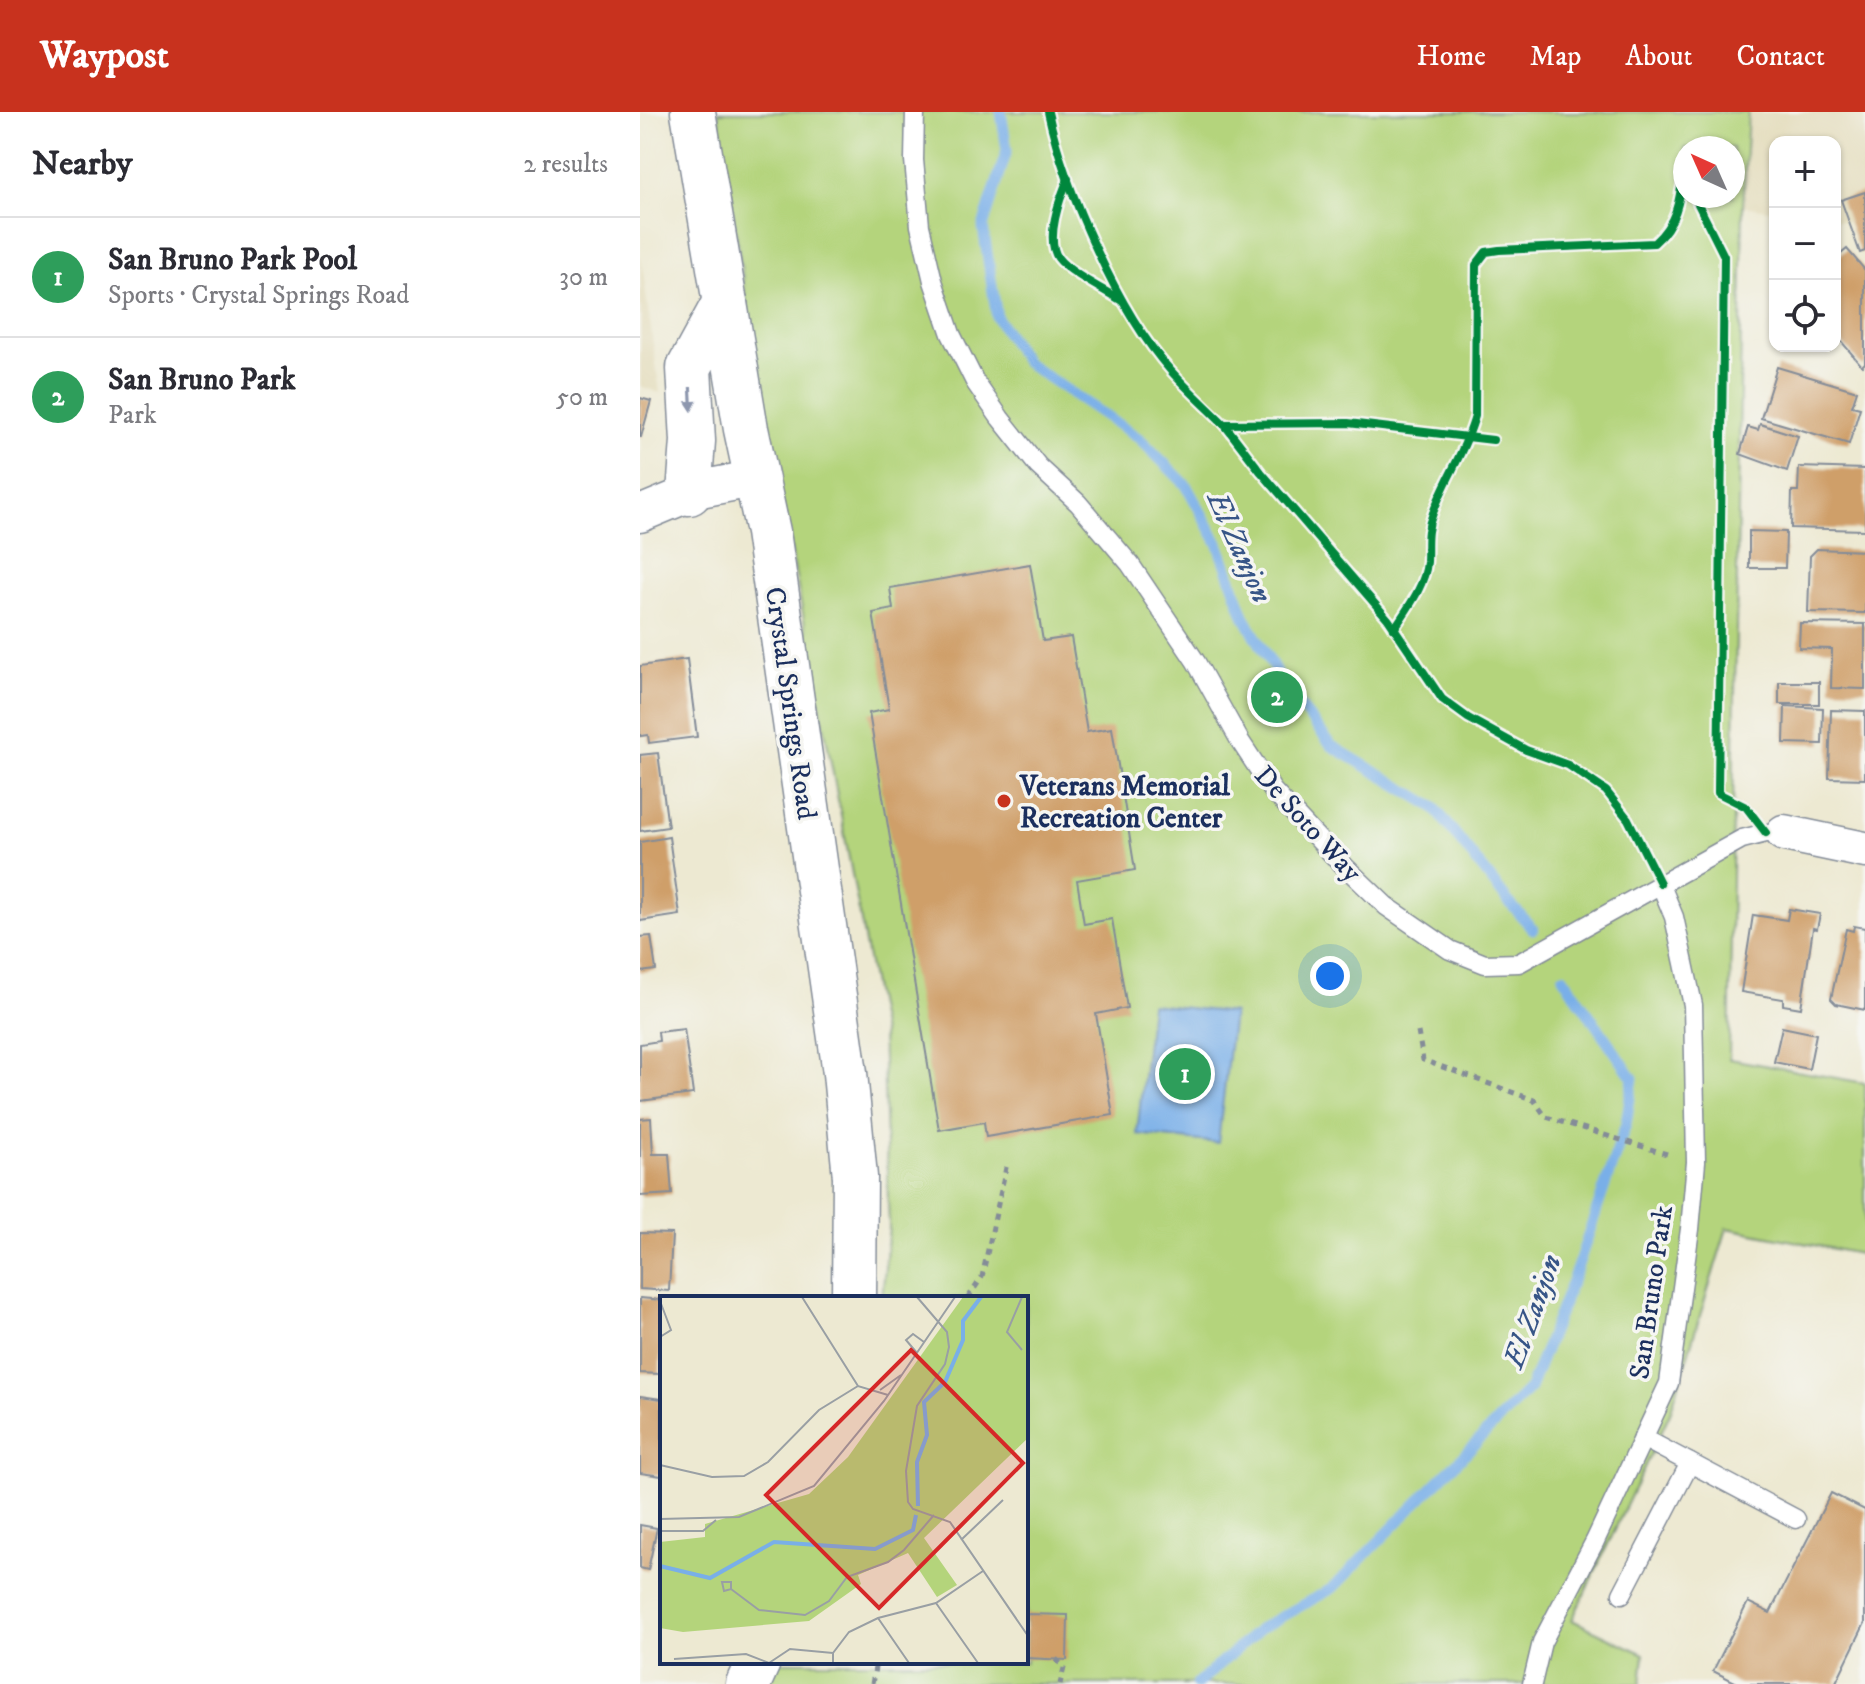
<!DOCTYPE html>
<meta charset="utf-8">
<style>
:root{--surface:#fff;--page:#f7f7f7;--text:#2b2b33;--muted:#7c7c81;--line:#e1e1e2;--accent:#c8321e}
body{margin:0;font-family:"IM FELL DW Pica",serif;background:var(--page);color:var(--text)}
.controls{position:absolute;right:24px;top:24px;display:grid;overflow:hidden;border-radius:16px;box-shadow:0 2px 6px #0004}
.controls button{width:72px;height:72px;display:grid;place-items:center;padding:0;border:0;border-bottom:2px solid var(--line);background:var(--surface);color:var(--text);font:40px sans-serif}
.compass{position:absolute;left:1033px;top:24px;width:72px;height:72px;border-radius:50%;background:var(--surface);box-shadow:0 2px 6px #0004;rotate:315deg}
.you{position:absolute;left:690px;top:864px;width:28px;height:28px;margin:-20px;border:6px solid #fff;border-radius:50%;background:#1a73e8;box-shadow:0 0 0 12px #1a73e833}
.badge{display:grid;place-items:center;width:52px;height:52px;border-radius:50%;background:var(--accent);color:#fff;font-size:26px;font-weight:700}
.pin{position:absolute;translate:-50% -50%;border:4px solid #fff;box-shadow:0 2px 8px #0006}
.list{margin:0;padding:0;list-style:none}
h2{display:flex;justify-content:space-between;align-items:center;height:104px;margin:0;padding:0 32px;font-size:34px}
h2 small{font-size:26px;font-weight:400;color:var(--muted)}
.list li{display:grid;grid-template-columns:52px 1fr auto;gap:24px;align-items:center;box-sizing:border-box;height:120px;padding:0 32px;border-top:2px solid var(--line)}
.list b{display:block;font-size:30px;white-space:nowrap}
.list p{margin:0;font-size:26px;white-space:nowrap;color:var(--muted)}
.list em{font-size:26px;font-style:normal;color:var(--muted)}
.icon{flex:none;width:44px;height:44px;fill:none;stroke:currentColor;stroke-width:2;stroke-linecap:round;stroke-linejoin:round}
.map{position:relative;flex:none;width:1225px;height:1572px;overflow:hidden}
header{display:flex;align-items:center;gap:48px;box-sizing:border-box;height:112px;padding:0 40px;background:var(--accent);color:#fff}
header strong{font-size:38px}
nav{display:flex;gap:44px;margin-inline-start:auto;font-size:28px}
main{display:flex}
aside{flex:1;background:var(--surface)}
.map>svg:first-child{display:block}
.built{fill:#e3dbba}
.green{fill:#b4d47b;stroke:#68826c;stroke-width:2;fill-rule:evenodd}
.water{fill:#79afe8;stroke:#4a6fa3;stroke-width:2}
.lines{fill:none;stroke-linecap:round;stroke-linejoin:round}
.stream{stroke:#79afe8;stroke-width:11}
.building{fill:#cf9f69}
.service-casing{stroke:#848c98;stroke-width:21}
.minor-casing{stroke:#848c98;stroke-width:39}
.secondary-casing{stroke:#848c98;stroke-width:47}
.path{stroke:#848c98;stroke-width:5;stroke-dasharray:6 6;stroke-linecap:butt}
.service{stroke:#fff;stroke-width:18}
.minor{stroke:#fff;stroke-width:36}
.secondary{stroke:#fff;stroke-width:44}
.cycleway-casing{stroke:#f6f6f2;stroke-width:13}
.cycleway{stroke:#00873e;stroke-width:8}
.oneway{fill:#8d97ae}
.poi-dot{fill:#c8321e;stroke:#f6f6f2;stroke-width:3}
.labels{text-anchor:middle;stroke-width:7;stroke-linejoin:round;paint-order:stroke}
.street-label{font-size:28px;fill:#1b2f5e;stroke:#f6f6f2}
.poi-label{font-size:28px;font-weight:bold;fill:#1b2f5e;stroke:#f6f6f2;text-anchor:start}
.water-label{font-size:30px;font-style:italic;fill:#375587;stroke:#f6f6f2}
.inset-river{fill:none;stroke:#79afe8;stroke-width:4}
.inset-road{fill:none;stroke:#999fa4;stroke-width:2}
.view{fill:#d62828;fill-opacity:0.15;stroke:#d62828;stroke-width:4}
.inset-edge{fill:none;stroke:#1b2f5e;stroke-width:4}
</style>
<header>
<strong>Waypost</strong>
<nav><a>Home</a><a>Map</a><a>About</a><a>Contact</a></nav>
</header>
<main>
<aside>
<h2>Nearby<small>2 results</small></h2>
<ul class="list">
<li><span class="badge" style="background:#2e9e5b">1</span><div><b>San Bruno Park Pool</b><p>Sports · Crystal Springs Road</p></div><em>30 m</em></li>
<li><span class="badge" style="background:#2e9e5b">2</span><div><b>San Bruno Park</b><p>Park</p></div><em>50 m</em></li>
</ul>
</aside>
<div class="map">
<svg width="1225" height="1572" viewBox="0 0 1225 1572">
<rect width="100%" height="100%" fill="#f6f6f2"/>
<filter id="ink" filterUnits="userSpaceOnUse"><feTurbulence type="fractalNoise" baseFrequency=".0125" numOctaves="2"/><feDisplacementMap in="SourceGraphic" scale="16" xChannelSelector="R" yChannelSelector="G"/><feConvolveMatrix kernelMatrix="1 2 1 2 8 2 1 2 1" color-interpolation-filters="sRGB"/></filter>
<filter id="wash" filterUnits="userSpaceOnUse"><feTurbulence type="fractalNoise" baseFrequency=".006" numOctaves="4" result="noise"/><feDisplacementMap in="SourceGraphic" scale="32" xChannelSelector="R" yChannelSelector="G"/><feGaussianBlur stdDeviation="1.8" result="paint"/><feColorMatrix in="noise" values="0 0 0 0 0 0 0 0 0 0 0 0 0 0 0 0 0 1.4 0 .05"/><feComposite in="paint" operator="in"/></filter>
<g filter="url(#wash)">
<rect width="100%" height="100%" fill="#ede9d2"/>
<g class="built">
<polygon points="1108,0 1225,0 1225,113 1195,108 1195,30 1135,30 1135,99 1103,94"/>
<polygon points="0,140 20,281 0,274"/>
</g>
<path class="green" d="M 78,0 L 1108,0 L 1103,94 L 1089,947 L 1225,971 L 1225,1143 L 1087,1116 L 1030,1301 L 932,1508 L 1004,1542 L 1001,1572 L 121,1572 L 133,1550 L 386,1550 L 386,1186 L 242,1186 L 249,1115 L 242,921 L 115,248 ZM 1045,36 L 1093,36 L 1093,84 L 1045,84 Z"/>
<polygon class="water" points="511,892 593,901 578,1031 497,1022"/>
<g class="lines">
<g class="stream">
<polyline points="361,0 367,38 343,115 357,206 385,250 500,327 546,373 578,431 605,506 645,575 692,634 794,695 867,788 893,817"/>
<polyline points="557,1572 621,1516 693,1476 890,1276 937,1156 986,1012 993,966 923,865"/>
</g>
</g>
<g id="blocks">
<g class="building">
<polygon points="1225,80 1225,139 1220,141 1201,88"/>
<polygon points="1207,137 1225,158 1225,251 1222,254 1195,222 1195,147"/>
<polygon points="1137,255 1217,279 1212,294 1220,296 1209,332 1121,306"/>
<polygon points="0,286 11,289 1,325 0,325"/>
<polygon points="1120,312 1158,324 1147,359 1100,342 1108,315 1118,318"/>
<polygon points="1159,355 1225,357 1225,418 1151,416 1152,379 1158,379"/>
<polygon points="1109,419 1146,420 1145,456 1109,456"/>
<polygon points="1177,437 1225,439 1225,501 1168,500 1170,444"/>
<polygon points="390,452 403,529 431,525 447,620 472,616 495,758 437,768 444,812 472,807 487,896 456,902 473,1003 346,1025 344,1010 299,1018 229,601 249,597 233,501 253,497 250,476"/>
<polygon points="1160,511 1225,512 1225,577 1191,576 1192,537 1159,536"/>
<polygon points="47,547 57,625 9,631 8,623 0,624 0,554"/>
<rect x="1139" y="570" width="40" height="22"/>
<polygon points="1145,594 1183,596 1182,632 1144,631"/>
<polygon points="1191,598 1225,599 1225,667 1189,666"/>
<polygon points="18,641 28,715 0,719 0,643"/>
<polygon points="29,725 40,803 0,809 0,730"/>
<polygon points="1149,797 1180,802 1177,817 1173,816 1161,896 1143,893 1143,887 1101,880 1113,803 1147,808"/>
<polygon points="1214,814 1225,816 1225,898 1196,892 1191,887 1206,817 1213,819"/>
<polygon points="11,824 16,858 0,860 0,825"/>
<polygon points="1142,915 1176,922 1169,957 1134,950"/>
<polygon points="44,917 53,982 0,989 0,932 19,929 18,920"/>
<polygon points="11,1006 13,1042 29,1042 32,1082 0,1084 0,1007"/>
<polygon points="0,1121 32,1122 29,1179 0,1177"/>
<polygon points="0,1186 22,1188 20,1262 0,1261"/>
<polygon points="0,1284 22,1287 22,1364 0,1361"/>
<polygon points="1191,1381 1225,1398 1225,1511 1196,1570 1200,1572 1099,1572 1073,1559 1108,1490 1130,1501"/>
<polygon points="0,1413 17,1416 8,1458 0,1456"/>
<polygon points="386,1502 428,1503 427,1548 386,1546"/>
</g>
</g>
</g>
<g filter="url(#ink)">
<use href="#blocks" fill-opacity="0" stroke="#848c98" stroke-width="2"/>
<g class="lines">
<g class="service-casing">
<g id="service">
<polyline points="275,0 274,48 280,114 293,169 311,222 335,270 360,306 398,354 438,391 490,452 556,550 600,629 633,679 695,745 746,794 810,838 845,852 879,851 1102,727 1126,721 1144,721"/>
<polyline points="1003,1326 1156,1407"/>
<polyline points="982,1482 1050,1351"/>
<polyline points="892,1572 902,1530 955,1429 1029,1271 1050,1117 1056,1050 1053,893 1034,805 1020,771"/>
</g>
</g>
<g class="minor-casing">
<g id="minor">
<polyline points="0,402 60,377 117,366"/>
<polyline points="1144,721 1225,738"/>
</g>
</g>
<g class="secondary-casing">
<g id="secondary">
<polyline points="53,0 106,317 128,420 205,961 215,1065 214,1186"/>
<polyline points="49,381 53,329 49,256 85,190"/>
<polyline points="108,1572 118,1550"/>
</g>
</g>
<g class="path">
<polyline points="778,920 783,948 894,988 906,1005 1027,1042"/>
<polyline points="328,1186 342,1165 367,1051"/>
<polyline points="416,1547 424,1556 420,1572"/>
<polyline points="232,1572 236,1550"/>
</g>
<use href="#service" class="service"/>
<use href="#minor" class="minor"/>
<use href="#secondary" class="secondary"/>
<g class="cycleway-casing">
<g id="cycleway">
<path d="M 408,0 C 425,78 478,200 531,259 C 548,278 566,294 584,312 L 708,311 L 853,328"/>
<path d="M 428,67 C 420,86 405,127 418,146 C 428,160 466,179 482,189"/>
<polyline points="1054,84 1084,144 1078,681 1106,695 1126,721"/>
<polyline points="584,312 621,360 748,507 802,587 828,606 886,638 928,653 966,679 988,707 1020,771"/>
<path d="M 754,517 C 767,497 785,474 787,450 C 788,430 785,421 793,401 C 805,367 826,338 835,304 L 836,153 L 846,140 L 859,138 L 1014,131 C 1036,112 1040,89 1043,61"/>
</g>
</g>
<use href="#cycleway" class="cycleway"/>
</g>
<defs><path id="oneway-solid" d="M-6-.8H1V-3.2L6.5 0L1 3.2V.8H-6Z" transform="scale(2)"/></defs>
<use class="oneway" href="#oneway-solid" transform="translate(51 287) rotate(87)"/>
</g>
<circle class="poi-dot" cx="364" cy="689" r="8"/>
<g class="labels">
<g class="street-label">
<text transform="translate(152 591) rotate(82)" y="10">Crystal Springs Road</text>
<text transform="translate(669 711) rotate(48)" y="10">De Soto Way</text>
<text transform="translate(1010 1180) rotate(-82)" y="10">San Bruno Park</text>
</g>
<g class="poi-label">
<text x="380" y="683">Veterans Memorial<tspan x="380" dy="32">Recreation Center</tspan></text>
</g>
<g class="water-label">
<text transform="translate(600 435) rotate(66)" y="10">El Zanjon</text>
<text transform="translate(892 1199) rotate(-70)" y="10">El Zanjon</text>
</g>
</g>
<g transform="translate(20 1184)">
<rect width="368" height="368" fill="#ede9d2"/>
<path d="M 303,1 L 368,1 L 368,142 L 264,242 L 297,289 L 277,301 L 248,257 L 198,279 L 201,288 L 149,325 L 23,336 L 0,332 L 0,246 L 45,241 L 45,228 L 149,198 L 188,161 Z" fill="#b4d47b"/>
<path class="inset-river" d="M 258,210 L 257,166 L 267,139 L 264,106 L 285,86 L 303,44 L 303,25 L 321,1M 0,270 L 50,282 L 114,246 L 215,253 L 253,234 L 256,219"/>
<path class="inset-road" d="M 142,1 L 198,90M 257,1 L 287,36 L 289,51 L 285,68 L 257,110 L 246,175 L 248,206 L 253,213 L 290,226 L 368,340M 362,1 L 347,36 L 362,54M 0,5 L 11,34 L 0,41M 257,57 L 246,44 L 253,38 L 264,46M 220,94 L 241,79M 0,169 L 52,181 L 84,180 L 108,166 L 159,114 L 198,90 L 228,99M 0,223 L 79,221 L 154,190 L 224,105 L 295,1M 0,235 L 43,235 L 56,224M 301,244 L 343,204M 71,293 L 71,286 L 62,286 L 64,295 L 71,293 L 99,314 L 145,319 L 169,305 L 187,281 L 228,266 L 244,254 L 274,219M 276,307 L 318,367M 218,322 L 249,367M 14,363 L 86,358 L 109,367 L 130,353 L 173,357M 173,367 L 173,357 L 189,336 L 218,322 L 276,307 L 323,275"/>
<path class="view" d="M 251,54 L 363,167 L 219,312 L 106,199 Z"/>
<rect width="368" height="368" class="inset-edge"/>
</g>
</svg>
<div class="controls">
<button>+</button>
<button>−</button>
<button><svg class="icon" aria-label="locate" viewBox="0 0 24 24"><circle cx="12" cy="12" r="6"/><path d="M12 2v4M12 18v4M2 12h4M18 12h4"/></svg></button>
</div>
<svg class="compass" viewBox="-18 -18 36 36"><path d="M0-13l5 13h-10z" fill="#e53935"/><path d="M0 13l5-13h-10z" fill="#7c7c81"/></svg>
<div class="you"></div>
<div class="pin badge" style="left:545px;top:962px;background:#2e9e5b">1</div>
<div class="pin badge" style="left:637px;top:585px;background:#2e9e5b">2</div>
</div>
</main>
